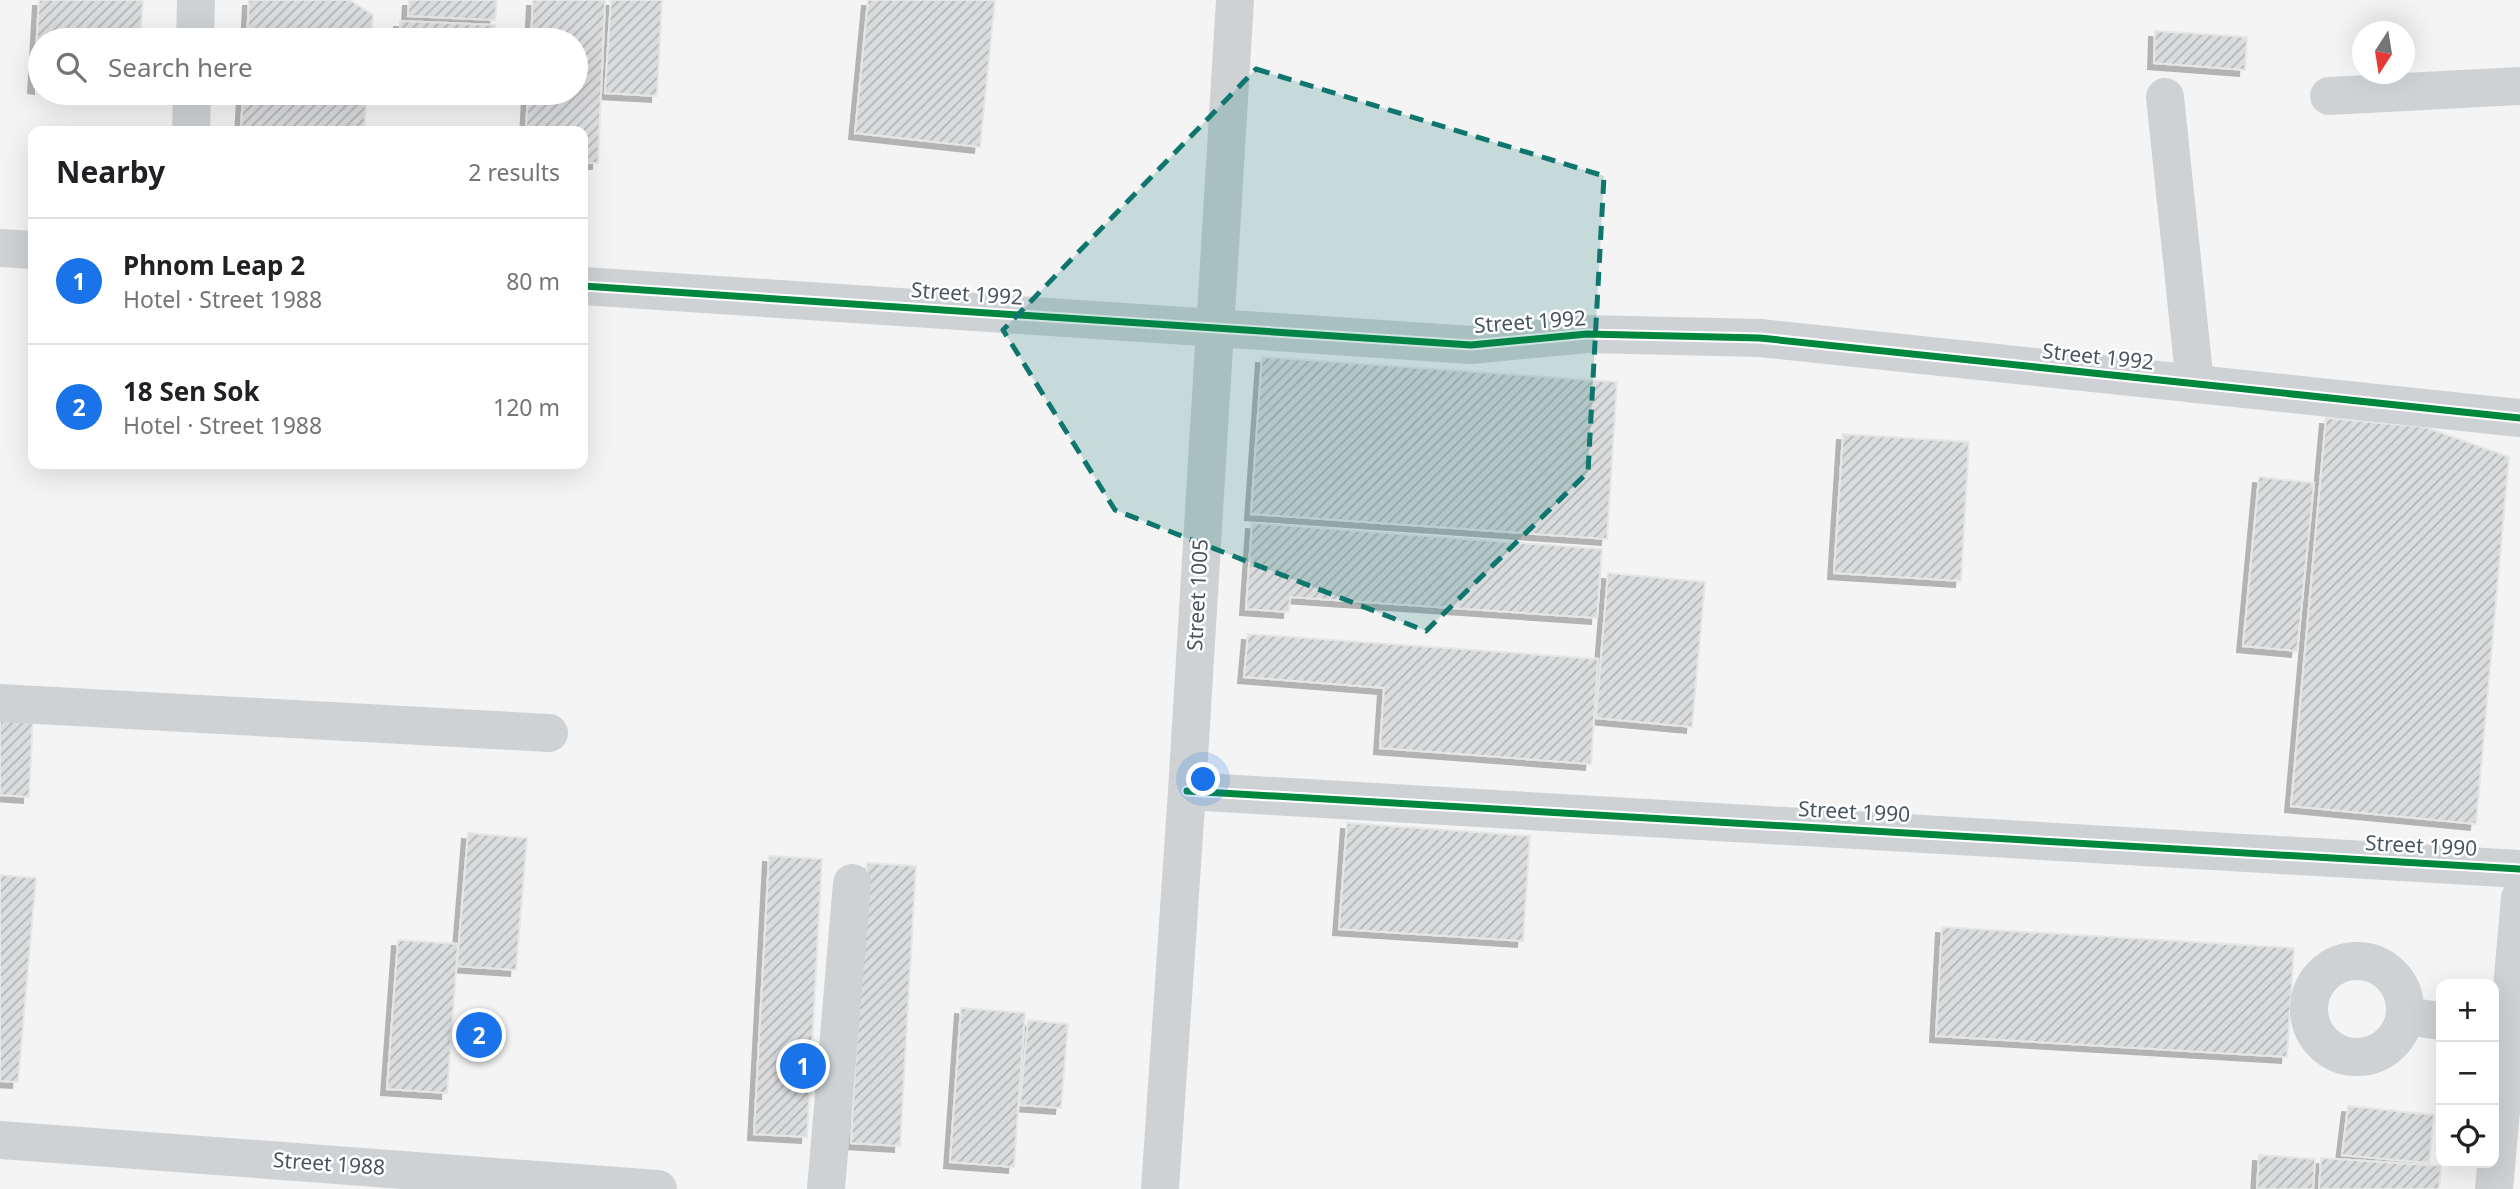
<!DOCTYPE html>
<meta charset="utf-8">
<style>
:root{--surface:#fff;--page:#f6f6f6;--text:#202124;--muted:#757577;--line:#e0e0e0;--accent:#1a73e8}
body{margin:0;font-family:"Noto Sans",sans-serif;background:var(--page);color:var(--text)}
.controls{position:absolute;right:21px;bottom:21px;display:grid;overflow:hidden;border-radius:14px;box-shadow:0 7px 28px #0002}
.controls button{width:63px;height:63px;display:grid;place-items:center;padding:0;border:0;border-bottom:2px solid var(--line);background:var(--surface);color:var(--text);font:35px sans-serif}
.compass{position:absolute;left:2352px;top:21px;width:63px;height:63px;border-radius:50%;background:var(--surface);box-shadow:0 7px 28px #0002;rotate:192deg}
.you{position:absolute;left:1204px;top:780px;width:24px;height:24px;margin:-18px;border:5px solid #fff;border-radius:50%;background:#1a73e8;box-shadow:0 0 0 10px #1a73e833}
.badge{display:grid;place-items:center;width:46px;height:46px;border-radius:50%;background:var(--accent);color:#fff;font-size:23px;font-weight:700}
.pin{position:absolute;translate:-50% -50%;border:4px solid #fff;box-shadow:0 2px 7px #0006}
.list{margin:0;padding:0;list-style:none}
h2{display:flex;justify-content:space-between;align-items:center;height:91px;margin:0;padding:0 28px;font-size:30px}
h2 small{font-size:23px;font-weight:400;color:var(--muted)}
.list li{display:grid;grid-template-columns:46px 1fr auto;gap:21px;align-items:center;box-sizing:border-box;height:126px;padding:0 28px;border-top:2px solid var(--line)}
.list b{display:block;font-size:26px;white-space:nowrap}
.list p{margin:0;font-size:23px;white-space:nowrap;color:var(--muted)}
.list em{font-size:23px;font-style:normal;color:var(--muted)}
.icon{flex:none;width:38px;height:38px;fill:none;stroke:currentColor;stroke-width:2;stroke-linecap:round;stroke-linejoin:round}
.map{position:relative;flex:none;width:2520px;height:1189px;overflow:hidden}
.search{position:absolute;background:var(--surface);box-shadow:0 7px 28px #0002;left:28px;top:28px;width:560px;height:77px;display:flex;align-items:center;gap:18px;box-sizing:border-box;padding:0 24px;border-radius:38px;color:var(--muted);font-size:26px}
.panel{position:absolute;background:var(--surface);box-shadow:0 7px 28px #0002;left:28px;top:126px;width:560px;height:343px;border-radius:14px}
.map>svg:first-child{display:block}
.building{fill:url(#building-hatch);stroke:#e5e6e6;stroke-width:2;filter:url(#shadow)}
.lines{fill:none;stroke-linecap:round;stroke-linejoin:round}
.minor{stroke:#cfd2d5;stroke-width:38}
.cycleway-casing{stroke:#fff;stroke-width:11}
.cycleway{stroke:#00873e;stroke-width:7}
.marked{fill:#0f766e;fill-opacity:0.2;stroke:#0f766e;stroke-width:5;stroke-dasharray:14 9;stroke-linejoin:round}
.labels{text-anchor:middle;stroke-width:5;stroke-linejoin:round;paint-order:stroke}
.street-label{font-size:21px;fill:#485662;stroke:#fff}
</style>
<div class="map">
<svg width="2520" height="1189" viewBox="0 0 2520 1189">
<defs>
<pattern id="building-hatch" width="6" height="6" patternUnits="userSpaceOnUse" patternTransform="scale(1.75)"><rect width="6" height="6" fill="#dbdcde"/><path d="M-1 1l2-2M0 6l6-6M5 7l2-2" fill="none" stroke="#b4b5b7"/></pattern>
<filter id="shadow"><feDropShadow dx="-6" dy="6" stdDeviation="0" flood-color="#0004"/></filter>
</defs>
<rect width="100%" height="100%" fill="#f4f4f4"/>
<g class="building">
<polygon points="39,0 143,0 140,40 40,40 40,88 34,87"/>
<polygon points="249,0 350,0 373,15 371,40 247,40"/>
<polygon points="409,0 497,0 495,20 408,16"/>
<polygon points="533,0 605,0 598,163 583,163 583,131 526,131 528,93 576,93 576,40 531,40"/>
<polygon points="611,0 662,0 657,96 605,93"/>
<polygon points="868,0 995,0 980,147 855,133"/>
<polygon points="400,21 495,25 494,40 400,40"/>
<polygon points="2155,31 2247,37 2245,70 2154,63"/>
<polygon points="243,93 367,93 364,131 241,131"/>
<polygon points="1262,357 1617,382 1607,539 1251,514"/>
<polygon points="2326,418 2425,427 2509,457 2476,824 2291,806"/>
<polygon points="1843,434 1969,442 1961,581 1834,573"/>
<polygon points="2259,477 2314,483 2297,651 2243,646"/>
<polygon points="1252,523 1602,549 1597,618 1290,597 1289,612 1246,609"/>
<polygon points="1608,573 1705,582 1692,727 1596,718"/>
<polygon points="1248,634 1598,659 1591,764 1380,748 1384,688 1244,677"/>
<polygon points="0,715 33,716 29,797 0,795"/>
<polygon points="1347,823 1530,836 1523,941 1339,929"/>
<polygon points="468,833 527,838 516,970 457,966"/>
<polygon points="769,856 822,859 807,1137 754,1134"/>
<polygon points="867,863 916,866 900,1146 851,1143"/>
<polygon points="0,875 36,878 18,1082 0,1081"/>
<polygon points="1942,927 2294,948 2287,1057 1936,1036"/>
<polygon points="398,940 458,944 447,1093 387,1089"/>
<polygon points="961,1008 1025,1013 1014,1167 950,1162"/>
<polygon points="1028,1020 1068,1024 1061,1108 1020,1105"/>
<polygon points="2348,1106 2434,1115 2429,1163 2342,1155"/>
<polygon points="2259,1155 2315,1159 2313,1189 2257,1189"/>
<polygon points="2321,1158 2441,1166 2439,1189 2319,1189"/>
</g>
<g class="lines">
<g class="minor">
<polyline points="195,40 196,1"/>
<polyline points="2329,96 2520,86"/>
<polyline points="2165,97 2195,384"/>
<polyline points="191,131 192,93"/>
<polyline points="0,248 33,250"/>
<polyline points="583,286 1471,345 1587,334 1760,338 2520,418"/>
<polyline points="0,703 549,733"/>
<polyline points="1187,791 2520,869"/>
<circle cx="2357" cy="1009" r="48"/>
<polyline points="2405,1016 2441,1021"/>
<polyline points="0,1140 658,1189"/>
<polyline points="826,1189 852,883"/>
<polyline points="1160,1189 1187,791 1235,0"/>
<polyline points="2494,1189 2520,898"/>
</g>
<g class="cycleway-casing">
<g id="cycleway">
<polyline points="583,286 1471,345 1587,334 1760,338 2520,418"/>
<polyline points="1187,791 2520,869"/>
</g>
</g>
<use href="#cycleway" class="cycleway"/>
</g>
<path class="marked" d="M 1256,69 L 1604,176 L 1588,472 L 1426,631 L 1115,510 L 1003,330 Z"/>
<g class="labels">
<g class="street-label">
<text transform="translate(967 294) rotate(4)" y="7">Street 1992</text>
<text transform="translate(1530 322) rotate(-4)" y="7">Street 1992</text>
<text transform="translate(2098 357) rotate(6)" y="7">Street 1992</text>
<text transform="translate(1198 595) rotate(-87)" y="7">Street 1005</text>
<text transform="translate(1854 812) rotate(3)" y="7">Street 1990</text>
<text transform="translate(2421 846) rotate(3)" y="7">Street 1990</text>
<text transform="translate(329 1164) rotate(4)" y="7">Street 1988</text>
</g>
</g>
</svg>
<div class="controls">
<button>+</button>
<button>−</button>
<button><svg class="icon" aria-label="locate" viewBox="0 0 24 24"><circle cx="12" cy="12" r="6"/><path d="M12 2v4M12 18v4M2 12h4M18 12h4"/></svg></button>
</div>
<svg class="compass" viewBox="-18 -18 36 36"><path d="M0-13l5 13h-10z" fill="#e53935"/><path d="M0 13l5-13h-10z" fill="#757577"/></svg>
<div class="you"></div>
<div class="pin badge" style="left:803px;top:1066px">1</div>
<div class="pin badge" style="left:479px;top:1035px">2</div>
<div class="search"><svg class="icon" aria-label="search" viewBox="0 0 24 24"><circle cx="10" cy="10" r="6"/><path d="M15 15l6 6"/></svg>Search here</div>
<section class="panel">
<h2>Nearby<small>2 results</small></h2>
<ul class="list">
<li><span class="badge">1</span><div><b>Phnom Leap 2</b><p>Hotel · Street 1988</p></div><em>80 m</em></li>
<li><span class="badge">2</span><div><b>18 Sen Sok</b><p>Hotel · Street 1988</p></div><em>120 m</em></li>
</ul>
</section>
</div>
